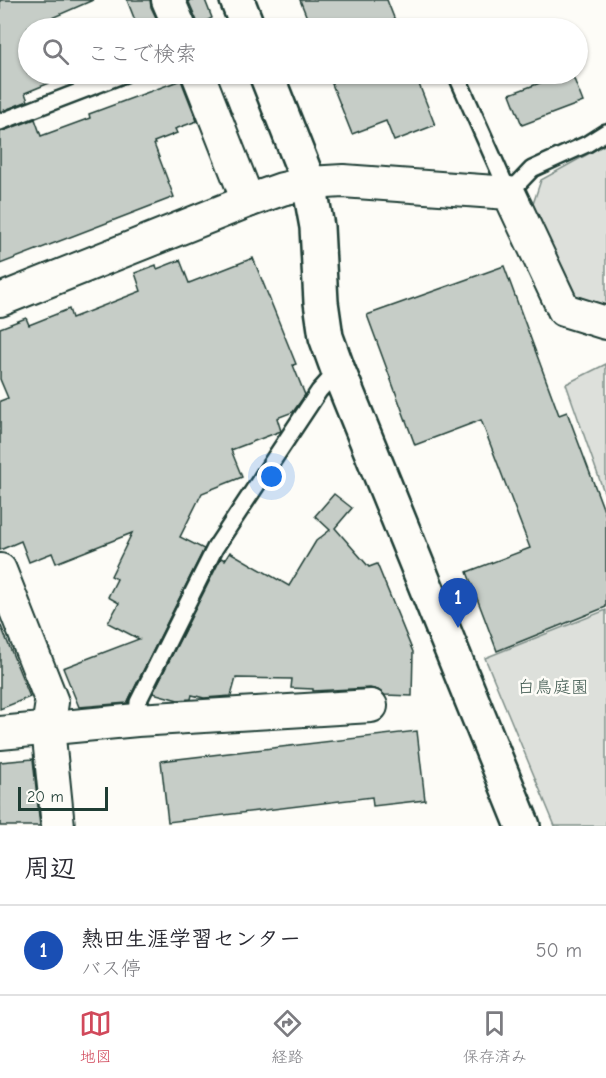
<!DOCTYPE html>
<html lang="ja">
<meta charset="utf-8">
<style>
:root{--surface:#fff;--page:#f7f7f7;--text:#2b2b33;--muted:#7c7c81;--line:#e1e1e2;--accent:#d1495b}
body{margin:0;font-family:"Comic Neue","Klee One",sans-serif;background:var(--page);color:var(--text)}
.scale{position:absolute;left:18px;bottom:15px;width:90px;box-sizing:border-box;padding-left:6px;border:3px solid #1f3d34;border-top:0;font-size:16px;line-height:21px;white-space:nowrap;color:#1f3d34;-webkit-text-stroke:4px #fdfcf7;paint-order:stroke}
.you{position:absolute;left:272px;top:477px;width:21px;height:21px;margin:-15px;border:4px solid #fff;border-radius:50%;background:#1a73e8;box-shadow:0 0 0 9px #1a73e833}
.badge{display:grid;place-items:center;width:39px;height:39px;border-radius:50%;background:var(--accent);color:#fff;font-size:20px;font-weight:700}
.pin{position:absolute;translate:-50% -50px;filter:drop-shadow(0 2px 3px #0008)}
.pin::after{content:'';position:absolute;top:32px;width:21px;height:18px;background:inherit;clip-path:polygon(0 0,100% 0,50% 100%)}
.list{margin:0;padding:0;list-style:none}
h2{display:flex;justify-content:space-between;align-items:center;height:78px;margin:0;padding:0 24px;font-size:26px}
h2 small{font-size:20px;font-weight:400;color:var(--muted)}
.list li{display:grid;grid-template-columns:39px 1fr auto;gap:18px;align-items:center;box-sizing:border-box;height:90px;padding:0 24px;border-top:2px solid var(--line)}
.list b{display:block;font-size:22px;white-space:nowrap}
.list p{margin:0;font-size:20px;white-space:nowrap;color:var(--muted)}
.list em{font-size:20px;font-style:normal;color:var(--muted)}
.icon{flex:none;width:33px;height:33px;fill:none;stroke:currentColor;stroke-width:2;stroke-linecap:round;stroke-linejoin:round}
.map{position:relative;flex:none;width:606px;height:826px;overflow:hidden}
.search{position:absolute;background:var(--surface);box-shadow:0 2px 4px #0004;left:18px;right:18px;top:18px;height:66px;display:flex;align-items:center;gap:15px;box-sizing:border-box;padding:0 21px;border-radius:33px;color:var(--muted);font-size:22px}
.sheet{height:168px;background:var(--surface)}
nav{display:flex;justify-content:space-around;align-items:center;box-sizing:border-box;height:84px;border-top:2px solid var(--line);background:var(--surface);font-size:16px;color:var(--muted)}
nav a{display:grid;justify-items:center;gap:3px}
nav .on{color:var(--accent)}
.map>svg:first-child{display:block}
.green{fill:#dde0db;stroke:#7e8e88;stroke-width:1.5}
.building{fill:#c6cdc7;stroke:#1f3d34;stroke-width:1.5}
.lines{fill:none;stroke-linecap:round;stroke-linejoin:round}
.lane-casing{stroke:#1f3d34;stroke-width:20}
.street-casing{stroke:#1f3d34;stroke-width:36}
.secondary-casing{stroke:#1f3d34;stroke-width:38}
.lane{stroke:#fdfcf7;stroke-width:15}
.street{stroke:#fdfcf7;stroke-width:32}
.secondary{stroke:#fdfcf7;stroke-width:33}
.labels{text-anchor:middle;stroke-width:5;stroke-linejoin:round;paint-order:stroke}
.park-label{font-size:18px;fill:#455e55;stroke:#fdfcf7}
</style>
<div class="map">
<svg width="606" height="826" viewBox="0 0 606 826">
<rect width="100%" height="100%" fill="#fdfcf7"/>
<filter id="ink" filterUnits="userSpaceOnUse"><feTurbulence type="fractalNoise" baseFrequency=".0167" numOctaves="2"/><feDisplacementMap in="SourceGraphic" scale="12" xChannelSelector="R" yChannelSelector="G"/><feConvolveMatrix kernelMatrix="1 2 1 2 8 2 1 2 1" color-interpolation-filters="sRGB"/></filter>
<g filter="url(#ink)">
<g class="green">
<polygon points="606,144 606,307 572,294 533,204 541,180"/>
<polygon points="606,364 606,498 566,384"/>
<polygon points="606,610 606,826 555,826 485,658"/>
</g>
<g class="building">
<polygon points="0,0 93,0 47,20 51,28 28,28 28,74 69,74 69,75 25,93 28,101 0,112"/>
<polygon points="127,0 150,0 151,7 161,28 138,28"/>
<polygon points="188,0 205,0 212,18 206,21 209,28 198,28 197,21"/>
<polygon points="300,0 387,0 398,28 311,28"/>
<polygon points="328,74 415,74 435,125 394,141 386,121 352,134"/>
<polygon points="564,74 572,74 583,102 522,125 510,94"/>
<polygon points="181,80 197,121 175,129 177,133 154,142 155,144 154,144 174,197 0,264 0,132 35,119 41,136 90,118 89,114"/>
<polygon points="253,258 296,364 293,365 305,395 293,412 277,418 281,431 231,450 242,477 202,493 180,537 204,549 127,703 79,707 63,668 139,639 108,623 119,603 108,597 117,579 111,576 132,533 56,563 52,553 29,562 21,541 0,550 0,401 8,398 0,379 0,328 26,318 29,325 69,309 72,318 141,291 135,273 156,265 157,269 180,260 189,283"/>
<polygon points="504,266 559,415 567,412 606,516 606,607 497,651 467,572 530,548 481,420 415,445 367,315"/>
<polygon points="334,494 352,508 335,528 369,567 377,564 413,652 412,696 385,695 378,690 370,688 313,691 313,689 291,688 292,679 236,678 231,696 204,698 192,695 191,699 178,700 153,693 221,558 225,560 230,552 289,586 316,541 330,530 315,516"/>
<polygon points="0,626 1,626 30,697 0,709"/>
<polygon points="417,731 425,800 373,806 372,797 168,822 161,761"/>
<polygon points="33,759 40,826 0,826 0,762"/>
</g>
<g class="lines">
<g class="lane-casing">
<g id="lane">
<polyline points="456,74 509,193 532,169 587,144 606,132"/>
<polyline points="0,122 125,74"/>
<polyline points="137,720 138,702 215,548 319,391 338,370"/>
</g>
</g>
<g class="street-casing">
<g id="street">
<polyline points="168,0 180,28"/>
<polyline points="198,74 248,201"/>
<polyline points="0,300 248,201 282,189 309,183 343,181 509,193 564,310 606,323"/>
<polyline points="0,570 52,702 48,728 58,826"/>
<polyline points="0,733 137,720 371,706"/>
</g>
</g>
<g class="secondary-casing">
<g id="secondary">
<polyline points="237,0 248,28"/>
<polyline points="266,74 309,183 317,227 321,302 326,337 338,370 523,826"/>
</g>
</g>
<use href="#lane" class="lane"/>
<use href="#street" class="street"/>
<use href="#secondary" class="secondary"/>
</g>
</g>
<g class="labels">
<g class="park-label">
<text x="553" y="693">白鳥庭園</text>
</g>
</g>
</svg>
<div class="scale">20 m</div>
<div class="you"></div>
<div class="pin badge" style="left:458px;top:628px;background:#1a4fb4">1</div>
<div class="search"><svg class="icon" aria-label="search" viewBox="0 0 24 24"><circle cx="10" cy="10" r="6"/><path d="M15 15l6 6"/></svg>ここで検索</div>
</div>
<section class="sheet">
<h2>周辺<small></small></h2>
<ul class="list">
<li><span class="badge" style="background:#1a4fb4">1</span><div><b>熱田生涯学習センター</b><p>バス停</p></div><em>50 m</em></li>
</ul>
</section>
<nav>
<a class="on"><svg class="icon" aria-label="map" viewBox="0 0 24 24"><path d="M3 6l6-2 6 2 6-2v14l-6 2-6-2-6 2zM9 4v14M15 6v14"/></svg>地図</a>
<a><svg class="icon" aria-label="directions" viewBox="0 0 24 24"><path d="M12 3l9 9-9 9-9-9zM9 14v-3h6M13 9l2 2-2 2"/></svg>経路</a>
<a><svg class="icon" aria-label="saved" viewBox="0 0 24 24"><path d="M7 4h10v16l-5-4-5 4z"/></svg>保存済み</a>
</nav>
